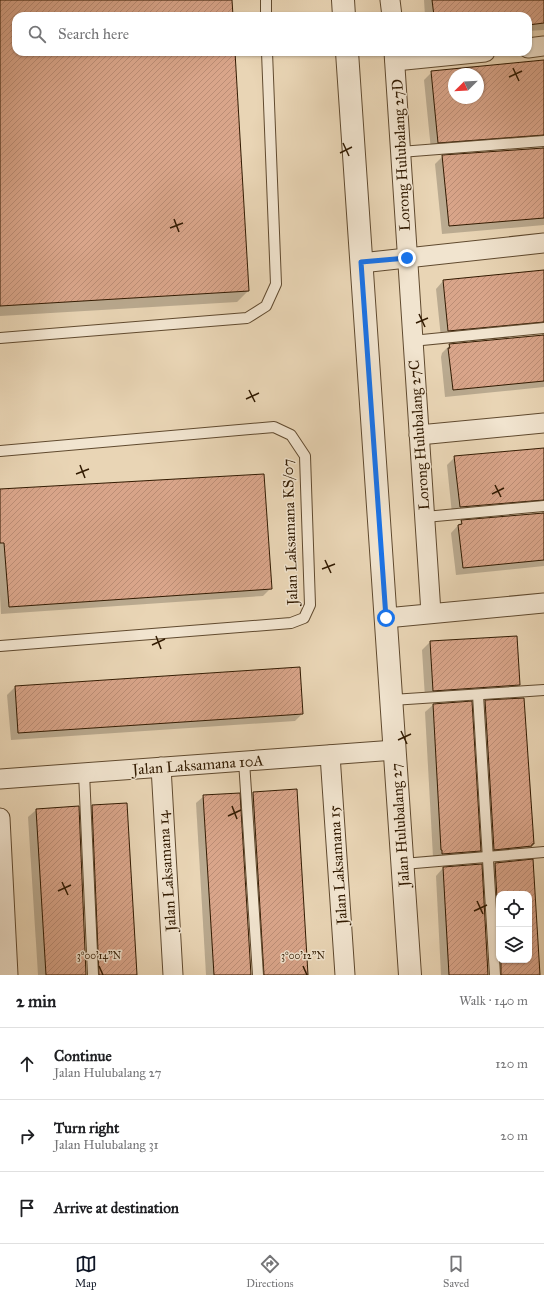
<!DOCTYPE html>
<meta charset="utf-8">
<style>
:root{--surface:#fff;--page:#f2f2f2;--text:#202124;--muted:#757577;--line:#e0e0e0;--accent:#111827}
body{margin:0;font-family:"IM FELL Great Primer",serif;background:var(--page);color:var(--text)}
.controls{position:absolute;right:12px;bottom:12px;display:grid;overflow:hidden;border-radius:8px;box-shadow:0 1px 3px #0004}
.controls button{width:36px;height:36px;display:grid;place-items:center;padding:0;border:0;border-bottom:1px solid var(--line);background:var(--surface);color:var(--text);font:20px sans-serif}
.compass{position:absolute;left:448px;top:68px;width:36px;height:36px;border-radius:50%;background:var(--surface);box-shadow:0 1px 3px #0004;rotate:246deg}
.stop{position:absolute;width:12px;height:12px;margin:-9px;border:3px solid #1a73e8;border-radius:50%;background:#fff}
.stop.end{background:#1a73e8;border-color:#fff;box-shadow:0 1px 4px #0008}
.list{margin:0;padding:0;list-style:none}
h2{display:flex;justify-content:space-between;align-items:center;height:52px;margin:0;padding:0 16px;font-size:17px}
h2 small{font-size:13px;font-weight:400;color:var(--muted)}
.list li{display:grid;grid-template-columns:26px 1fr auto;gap:12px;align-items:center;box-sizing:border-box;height:72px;padding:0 16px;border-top:1px solid var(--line)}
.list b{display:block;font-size:15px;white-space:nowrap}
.list p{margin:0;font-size:13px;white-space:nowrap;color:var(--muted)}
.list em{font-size:13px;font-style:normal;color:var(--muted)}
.icon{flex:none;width:22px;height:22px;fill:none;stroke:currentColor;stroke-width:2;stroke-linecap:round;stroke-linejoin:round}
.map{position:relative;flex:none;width:544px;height:975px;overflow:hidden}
.search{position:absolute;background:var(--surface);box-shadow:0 1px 3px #0004;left:12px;right:12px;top:12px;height:44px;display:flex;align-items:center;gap:10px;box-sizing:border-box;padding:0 14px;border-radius:12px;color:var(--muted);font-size:15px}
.sheet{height:268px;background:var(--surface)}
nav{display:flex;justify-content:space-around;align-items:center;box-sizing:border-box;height:56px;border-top:1px solid var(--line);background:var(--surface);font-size:11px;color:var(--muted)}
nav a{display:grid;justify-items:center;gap:2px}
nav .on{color:var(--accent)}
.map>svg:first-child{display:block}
.shadow{fill:#0003;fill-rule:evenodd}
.building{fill:url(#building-hatch);stroke:#321b02;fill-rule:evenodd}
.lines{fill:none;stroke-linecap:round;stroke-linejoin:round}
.service-casing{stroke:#604a2f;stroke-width:12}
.minor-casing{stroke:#604a2f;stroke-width:21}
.tertiary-casing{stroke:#604a2f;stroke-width:24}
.service{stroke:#f1e4cf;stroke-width:10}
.minor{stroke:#f1e4cf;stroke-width:19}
.tertiary{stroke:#f1e4cf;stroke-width:22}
.route{stroke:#1a73e8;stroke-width:5}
.ticks{fill:none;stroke:#321b02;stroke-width:1.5}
.labels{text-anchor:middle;stroke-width:3;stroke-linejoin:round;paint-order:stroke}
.street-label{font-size:15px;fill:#321b02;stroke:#f1e4cf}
.ticks-label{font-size:10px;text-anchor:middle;fill:#321b02;stroke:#f1e4cf;stroke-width:3;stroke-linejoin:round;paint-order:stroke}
</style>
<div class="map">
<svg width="544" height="975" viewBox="0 0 544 975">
<defs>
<pattern id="building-hatch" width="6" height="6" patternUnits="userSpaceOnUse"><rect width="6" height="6" fill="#d9a58a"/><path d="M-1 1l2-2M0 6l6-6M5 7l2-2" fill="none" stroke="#bb8d75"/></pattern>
</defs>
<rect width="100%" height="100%" fill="#e9d5b5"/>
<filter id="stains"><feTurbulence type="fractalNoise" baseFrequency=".005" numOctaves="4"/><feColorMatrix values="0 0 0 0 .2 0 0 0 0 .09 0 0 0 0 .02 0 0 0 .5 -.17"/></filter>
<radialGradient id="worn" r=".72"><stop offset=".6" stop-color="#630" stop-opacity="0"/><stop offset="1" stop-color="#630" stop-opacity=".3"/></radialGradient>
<g class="shadow">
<polygon points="0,0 231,0 232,16 16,16 16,52 234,52 248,291 237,302 0,316"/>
<polygon points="424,0 544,0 544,30 528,31 528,16 425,16"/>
<path d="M 544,61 L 544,225 L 442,234 L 435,164 L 443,156 L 542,149 L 542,145 L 431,150 L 424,80 L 432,72 ZM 454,74 L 478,74 L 478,98 L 454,98 Z"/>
<polygon points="544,271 544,387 445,397 441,357 442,353 450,345 542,336 542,332 441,338 436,289 443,281"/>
<polygon points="544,449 544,566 456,575 451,533 462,521 542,514 542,510 452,514 447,465 455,457"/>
<polygon points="0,490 271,588 263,596 1,614 0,595"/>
<polygon points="516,637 519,685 511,692 425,698 422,650 430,642"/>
<polygon points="15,687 302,714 295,721 11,740 7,695"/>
<polygon points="485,701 533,844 523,854 487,857 478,709"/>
<polygon points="433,705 480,850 472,858 433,857 425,712"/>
<polygon points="296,790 307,975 257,975 245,801 253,793"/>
<polygon points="204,796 250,975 206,975 196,803"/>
<polygon points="92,806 136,975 92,975 85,814"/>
<polygon points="36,810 85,975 38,975 28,817"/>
<path d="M 532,861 L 539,975 L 494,975 L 487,871 L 495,864 ZM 499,894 L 529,894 L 529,960 L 499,960 Z"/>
<polygon points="443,868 487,975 441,975 436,876"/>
</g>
<g class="building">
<polygon points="0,0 232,0 233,16 16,16 16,52 235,52 249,291 0,306"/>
<polygon points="432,0 544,0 544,23 528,25 528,16 434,16"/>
<path d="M 544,60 L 544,135 L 438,143 L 431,71 ZM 454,74 L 478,74 L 478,98 L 454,98 Z"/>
<polygon points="544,148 544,218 449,226 442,155"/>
<polygon points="544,270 544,322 448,331 443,280"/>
<polygon points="544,335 544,381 453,390 448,348 450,348 449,344"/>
<polygon points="544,448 544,500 460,507 454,456"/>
<polygon points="264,474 272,589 9,607 4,543 0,543 0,489"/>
<polygon points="544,513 544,560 463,568 458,525 462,524 461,520"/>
<polygon points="517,636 520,685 433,691 430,641"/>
<polygon points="300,667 303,714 18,733 15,686"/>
<polygon points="524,698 534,844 532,844 532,846 494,850 485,700"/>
<polygon points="472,701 481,851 442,854 442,850 441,850 433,704"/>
<polygon points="297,789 308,975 264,975 253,792"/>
<polygon points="240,793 251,975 214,975 203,795"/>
<polygon points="127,803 137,975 99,975 92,805"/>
<polygon points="79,806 86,975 46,975 36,809"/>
<polygon points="533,859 540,975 501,975 501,960 529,960 529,894 499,894 499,934 495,863"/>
<polygon points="482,864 488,975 449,975 443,867"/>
</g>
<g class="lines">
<g class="service-casing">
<g id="service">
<polyline points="266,0 266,16"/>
<polyline points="400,152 544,141"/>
<polyline points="0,338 247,318 266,306 276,284 267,52"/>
<polyline points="412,341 544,328"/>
<polyline points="0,451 274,427 291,435 305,456 310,605 304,618 291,623 0,646"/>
<polyline points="425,517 544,506"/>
<polyline points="478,695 495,975"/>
<polyline points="392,700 544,690"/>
<polyline points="244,761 258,975"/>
<polyline points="84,773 93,975"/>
<polyline points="403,864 544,852"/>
</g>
</g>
<g class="minor-casing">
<g id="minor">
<polyline points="390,0 392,16"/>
<polyline points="528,48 544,46"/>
<polyline points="394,52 431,613"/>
<polyline points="395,61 485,52"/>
<polyline points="361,263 544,243"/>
<polyline points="419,435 544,423"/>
<polyline points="386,618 544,603"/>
<polyline points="330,755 345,975"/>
<polyline points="161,767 173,975"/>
<polyline points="0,779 395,750"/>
<polyline points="0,818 8,975"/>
</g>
</g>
<g class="tertiary-casing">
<g id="tertiary">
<polyline points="343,0 344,16"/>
<polyline points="347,52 410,975"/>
</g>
</g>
<use href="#service" class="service"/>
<use href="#minor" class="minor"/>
<use href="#tertiary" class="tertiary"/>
</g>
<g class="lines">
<polyline class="route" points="386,618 361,262 407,258"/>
</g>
<path class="ticks" d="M 513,68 L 519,81M 509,77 L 522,71M 343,143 L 349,156M 340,153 L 352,147M 174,219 L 179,232M 170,228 L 183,223M 419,314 L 425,327M 416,323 L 428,318M 249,390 L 255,402M 246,399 L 259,393M 80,465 L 85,478M 76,474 L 89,469M 495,485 L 501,497M 492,494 L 504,488M 325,560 L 331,573M 322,569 L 335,564M 156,636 L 161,649M 152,645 L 165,639M 401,731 L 407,744M 398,740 L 411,734M 232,806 L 237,819M 228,816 L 241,810M 62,882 L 68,895M 58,891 L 71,885M 477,901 L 483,914M 474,911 L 487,905M 99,966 L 103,975M 303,966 L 307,975"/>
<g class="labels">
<g class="street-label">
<text transform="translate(401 155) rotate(-93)" y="5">Lorong Hulubalang 27D</text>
<text transform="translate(419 435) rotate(-94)" y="5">Lorong Hulubalang 27C</text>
<text transform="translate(290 532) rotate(-92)" y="5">Jalan Laksamana KS/07</text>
<text transform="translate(198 765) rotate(-4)" y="5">Jalan Laksamana 10A</text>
<text transform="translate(400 825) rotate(-94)" y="5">Jalan Hulubalang 27</text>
<text transform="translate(338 865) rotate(-94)" y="5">Jalan Laksamana 15</text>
<text transform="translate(167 871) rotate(-94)" y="5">Jalan Laksamana 14</text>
</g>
</g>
<g class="ticks-label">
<text x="99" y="959">3°00'14"N</text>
<text x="303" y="959">3°00'12"N</text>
</g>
<rect width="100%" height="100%" filter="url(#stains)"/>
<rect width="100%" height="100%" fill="url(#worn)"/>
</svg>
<div class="controls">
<button><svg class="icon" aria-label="locate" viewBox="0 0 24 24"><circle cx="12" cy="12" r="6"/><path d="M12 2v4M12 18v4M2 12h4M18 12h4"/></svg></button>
<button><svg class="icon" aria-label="layers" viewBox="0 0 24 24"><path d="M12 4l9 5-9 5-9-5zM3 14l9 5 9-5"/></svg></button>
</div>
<svg class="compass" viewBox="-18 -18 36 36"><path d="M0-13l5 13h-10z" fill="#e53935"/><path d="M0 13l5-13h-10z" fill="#757577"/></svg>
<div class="stop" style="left:386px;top:618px"></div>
<div class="stop end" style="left:407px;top:258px"></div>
<div class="search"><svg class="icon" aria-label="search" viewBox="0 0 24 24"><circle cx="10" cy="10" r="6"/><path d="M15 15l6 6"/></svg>Search here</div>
</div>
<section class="sheet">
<h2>2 min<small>Walk · 140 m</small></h2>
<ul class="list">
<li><svg class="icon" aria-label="ahead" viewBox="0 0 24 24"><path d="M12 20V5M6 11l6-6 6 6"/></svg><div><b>Continue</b><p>Jalan Hulubalang 27</p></div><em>120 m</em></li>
<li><svg class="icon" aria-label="right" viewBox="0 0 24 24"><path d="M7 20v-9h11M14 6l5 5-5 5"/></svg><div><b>Turn right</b><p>Jalan Hulubalang 31</p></div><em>20 m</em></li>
<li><svg class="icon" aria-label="arrive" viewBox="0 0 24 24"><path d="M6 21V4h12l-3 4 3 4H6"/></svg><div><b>Arrive at destination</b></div></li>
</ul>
</section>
<nav>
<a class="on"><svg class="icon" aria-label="map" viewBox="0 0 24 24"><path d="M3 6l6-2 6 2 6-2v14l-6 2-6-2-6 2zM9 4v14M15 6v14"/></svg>Map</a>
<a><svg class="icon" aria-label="directions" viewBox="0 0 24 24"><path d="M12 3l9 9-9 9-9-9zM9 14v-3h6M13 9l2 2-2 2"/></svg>Directions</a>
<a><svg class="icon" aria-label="saved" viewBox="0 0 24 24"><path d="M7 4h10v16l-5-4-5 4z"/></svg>Saved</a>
</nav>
